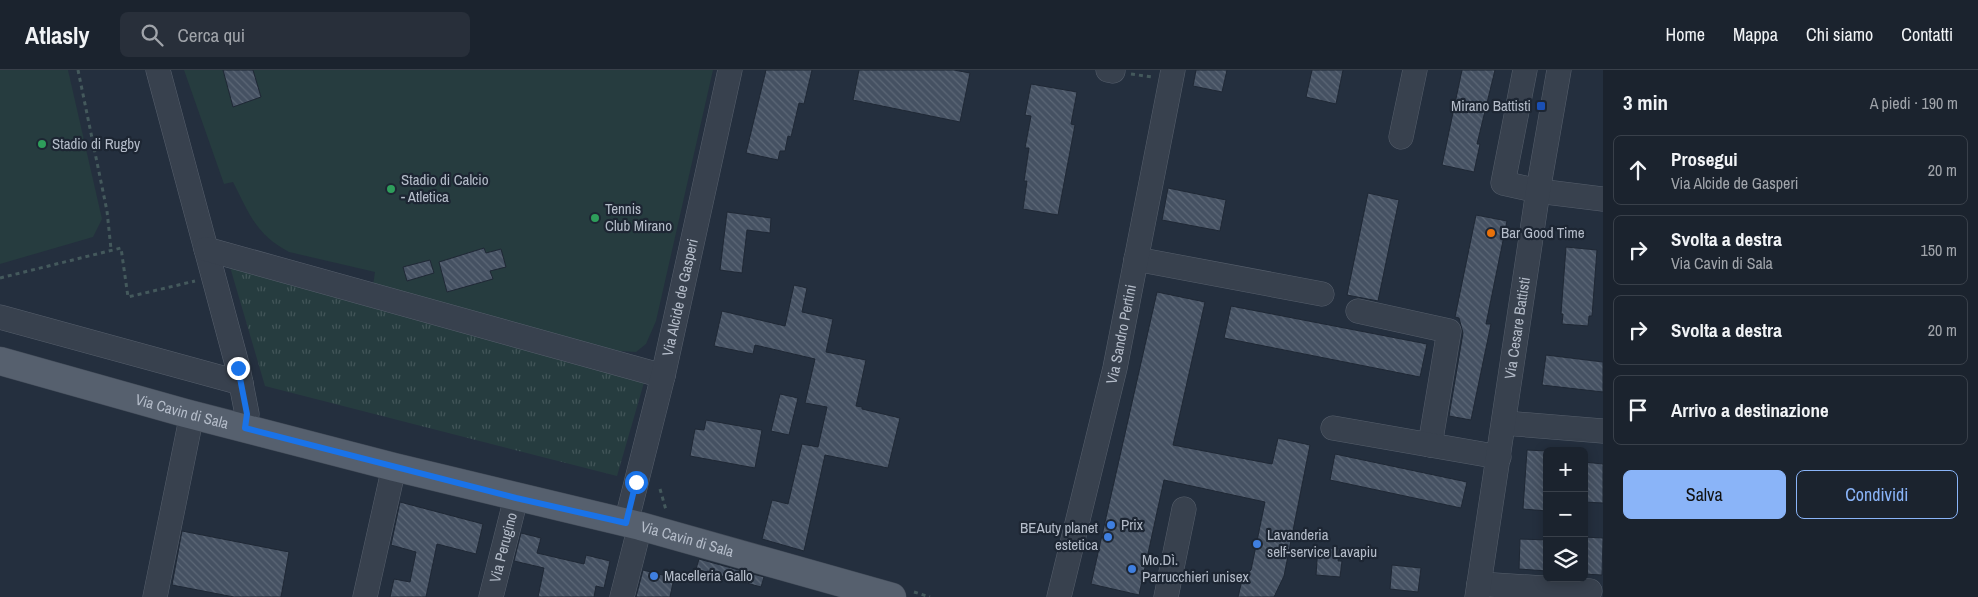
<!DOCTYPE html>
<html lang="it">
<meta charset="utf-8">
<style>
:root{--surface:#1b232e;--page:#282f3a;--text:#f1f3f6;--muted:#a0a4aa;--line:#39404a;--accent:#8ab4f8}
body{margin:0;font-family:"Archivo Narrow",sans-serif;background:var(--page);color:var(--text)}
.controls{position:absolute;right:15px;bottom:15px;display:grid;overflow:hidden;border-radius:8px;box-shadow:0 2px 12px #0003}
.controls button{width:45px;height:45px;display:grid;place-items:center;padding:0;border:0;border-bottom:1px solid var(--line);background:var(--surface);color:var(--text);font:25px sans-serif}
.stop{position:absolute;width:15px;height:15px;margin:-11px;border:4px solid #1a73e8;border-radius:50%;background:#fff}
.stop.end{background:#1a73e8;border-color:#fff;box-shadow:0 1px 5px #0008}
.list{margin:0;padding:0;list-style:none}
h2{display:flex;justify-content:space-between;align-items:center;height:65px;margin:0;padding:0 20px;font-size:21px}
h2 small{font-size:16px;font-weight:400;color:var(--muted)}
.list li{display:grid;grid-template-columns:32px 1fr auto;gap:15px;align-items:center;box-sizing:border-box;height:70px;margin:0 10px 10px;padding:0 10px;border:1px solid var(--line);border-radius:8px}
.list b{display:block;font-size:19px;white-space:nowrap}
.list p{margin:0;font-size:16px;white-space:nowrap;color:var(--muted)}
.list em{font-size:16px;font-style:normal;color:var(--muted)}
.actions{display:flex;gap:10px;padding:15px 20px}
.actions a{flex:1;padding:11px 0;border:1px solid var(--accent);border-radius:8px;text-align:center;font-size:18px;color:var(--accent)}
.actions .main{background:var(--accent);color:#111}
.icon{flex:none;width:28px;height:28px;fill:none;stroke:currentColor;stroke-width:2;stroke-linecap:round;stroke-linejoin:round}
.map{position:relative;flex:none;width:1603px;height:527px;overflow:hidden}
header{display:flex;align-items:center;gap:30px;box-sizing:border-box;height:70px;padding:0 25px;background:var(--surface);border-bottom:1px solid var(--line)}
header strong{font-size:24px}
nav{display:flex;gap:28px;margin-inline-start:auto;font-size:18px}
.search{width:350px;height:45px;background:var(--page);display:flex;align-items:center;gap:12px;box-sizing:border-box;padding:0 18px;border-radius:8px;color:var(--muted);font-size:19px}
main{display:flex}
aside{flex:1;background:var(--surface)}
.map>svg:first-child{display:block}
.park{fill:url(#park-tufts)}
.pitch{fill:#263c3f}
.building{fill:url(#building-back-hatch);stroke:#1f2835}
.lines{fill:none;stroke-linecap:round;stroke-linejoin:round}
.minor-casing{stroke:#565f6c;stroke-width:25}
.major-casing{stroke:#414a57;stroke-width:29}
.path{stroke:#44595c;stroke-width:3;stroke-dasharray:4 4;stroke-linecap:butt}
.minor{stroke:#38414e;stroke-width:24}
.major{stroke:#56606e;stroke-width:28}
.route{stroke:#1a73e8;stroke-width:6}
.transit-dot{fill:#1a4fb4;stroke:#1d2633;stroke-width:2}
.leisure-dot{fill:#2e9e5b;stroke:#1d2633;stroke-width:2}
.food-dot{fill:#e8710a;stroke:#1d2633;stroke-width:2}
.shop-dot{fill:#3f7fe0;stroke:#1d2633;stroke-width:2}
.labels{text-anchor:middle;stroke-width:4.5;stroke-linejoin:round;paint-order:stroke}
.poi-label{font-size:15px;fill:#b4bcc9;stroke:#1d2633;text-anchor:start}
.street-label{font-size:15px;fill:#b4bcc9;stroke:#1d2633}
</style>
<header>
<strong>Atlasly</strong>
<div class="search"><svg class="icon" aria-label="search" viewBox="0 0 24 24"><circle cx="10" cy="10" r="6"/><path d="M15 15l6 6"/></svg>Cerca qui</div>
<nav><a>Home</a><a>Mappa</a><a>Chi siamo</a><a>Contatti</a></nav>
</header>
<main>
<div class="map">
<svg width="1603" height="527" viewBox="0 0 1603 527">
<defs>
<pattern id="park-tufts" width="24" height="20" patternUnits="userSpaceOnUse" patternTransform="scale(1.25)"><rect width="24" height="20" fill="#263c3f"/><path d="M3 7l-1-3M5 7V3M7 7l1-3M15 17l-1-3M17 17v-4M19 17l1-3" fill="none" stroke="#435659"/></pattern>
<pattern id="building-back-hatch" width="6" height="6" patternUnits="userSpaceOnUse" patternTransform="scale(1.25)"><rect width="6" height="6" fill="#455162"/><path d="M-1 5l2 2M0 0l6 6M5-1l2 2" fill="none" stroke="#5d6877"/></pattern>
</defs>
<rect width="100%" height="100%" fill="#242f3e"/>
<polygon class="park" points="228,190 647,302 617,406 265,316"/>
<g class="pitch">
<polygon points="0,0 68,0 102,149 93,167 0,194"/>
<path d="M 184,0 L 713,0 L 656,251 L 646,274 L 636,282 L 619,281 L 373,215 L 375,202 L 289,182 C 256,165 249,143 233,112 L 224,114 Z"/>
</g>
<g class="building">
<polygon points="223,0 253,0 261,27 233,37"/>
<polygon points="766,0 812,0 804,34 799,33 791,67 788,66 785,81 780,81 778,90 746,83"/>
<polygon points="859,0 954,0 970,3 960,52 853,30"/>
<polygon points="1196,0 1227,0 1222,22 1193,16"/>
<polygon points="1312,0 1343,0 1336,34 1306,27"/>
<polygon points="1462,0 1495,0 1477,74 1480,74 1474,102 1442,95"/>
<polygon points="1031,14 1077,22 1071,54 1075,55 1058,145 1023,139 1027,111 1024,111 1029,78 1025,78 1031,46 1025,45"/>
<polygon points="1168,118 1226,130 1220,161 1162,150"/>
<polygon points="1368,123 1399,130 1378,231 1347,225"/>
<polygon points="727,142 771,148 770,163 747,160 742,203 720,200"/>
<polygon points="1476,145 1507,151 1486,254 1491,254 1471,350 1449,346 1463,263 1459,248 1455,247"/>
<polygon points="1566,177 1597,180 1592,246 1589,246 1588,256 1562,254 1563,244 1561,244"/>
<polygon points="484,178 486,183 501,179 506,197 490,201 493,209 447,222 439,192"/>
<polygon points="430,190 434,203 407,211 403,197"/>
<polygon points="794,215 807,218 802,242 833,249 826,282 866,290 856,336 862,337 862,339 900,348 888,398 825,385 804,481 762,469 772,430 788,434 802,374 818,377 827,337 805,333 815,289 755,275 753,284 714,276 722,241 785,256"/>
<polygon points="1157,222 1205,232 1173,375 1272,394 1278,368 1310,375 1284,506 1274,527 1238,527 1243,506 1251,500 1265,432 1164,410 1139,525 1091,514"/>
<polygon points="1231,236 1427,274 1420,307 1224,268"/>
<polygon points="1546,285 1603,292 1603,322 1542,315"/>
<polygon points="780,324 798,328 789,365 771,361"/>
<polygon points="706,350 762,360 755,398 690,386 695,359 704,360"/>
<polygon points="1527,380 1547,381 1547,441 1523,439"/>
<polygon points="1335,384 1467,412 1461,438 1330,410"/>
<polygon points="1584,392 1603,394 1603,433 1584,432"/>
<polygon points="400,432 483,454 476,484 437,474 426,527 390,527 394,509 410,512 416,482 391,475"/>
<polygon points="182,461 289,482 281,527 234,527 172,515"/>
<polygon points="521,463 541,468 537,483 584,494 586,485 610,491 604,518 596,516 594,527 538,527 544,498 514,491"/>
<polygon points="1584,467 1603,468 1602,505 1584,504"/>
<polygon points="1520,469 1547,470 1547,501 1519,499"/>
<polygon points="1318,477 1339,479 1338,491 1342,491 1340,507 1316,505"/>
<polygon points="699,489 764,507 761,517 696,499"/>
<polygon points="1392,495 1421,498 1418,522 1390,519"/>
<polygon points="643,500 674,508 670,527 636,527"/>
</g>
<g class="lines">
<g class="minor-casing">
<g id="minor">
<polyline points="158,0 238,298 247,344 245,358"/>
<polyline points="1108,0 1113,1"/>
<polyline points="1525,0 1503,113 1538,121 1603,129"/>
<polyline points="1401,67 1415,0"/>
<polyline points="206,179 663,306"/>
<polyline points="1136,189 1322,224"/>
<polyline points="1358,241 1449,261 1430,375"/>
<polyline points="0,247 241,313"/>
<polyline points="1504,353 1603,361"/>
<polyline points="1333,358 1499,387"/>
<path id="s1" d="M 626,453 L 663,306 L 730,0"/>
<polyline points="1479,514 1590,521"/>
<polyline points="155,527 192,344"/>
<polyline points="365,527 394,397"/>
<path id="s2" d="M 491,527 L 516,428"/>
<polyline points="622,527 640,456"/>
<path id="s3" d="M 1059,527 L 1115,298 L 1173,0"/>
<polyline points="1166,527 1184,439"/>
<path id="s4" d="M 1477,527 L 1538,121 L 1559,0"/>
</g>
</g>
<g class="major-casing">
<g id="major">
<path id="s5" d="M 0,291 L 185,343 L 394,397 L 640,456 L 892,527"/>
</g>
</g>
<g class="path">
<polyline points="78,0 107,141 111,179"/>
<polyline points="1131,4 1152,7"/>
<polyline points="0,208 121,178 128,227 195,211"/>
<polyline points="660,419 666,440"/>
<polyline points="914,522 930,527"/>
</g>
<use href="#minor" class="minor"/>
<use href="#major" class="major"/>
</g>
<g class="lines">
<polyline class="route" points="238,298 247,344 245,358 516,428 626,453 636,412"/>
</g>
<rect class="transit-dot" x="1536" y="31" width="10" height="10" rx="2.5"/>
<g class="leisure-dot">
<circle cx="42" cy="74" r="5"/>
<circle cx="391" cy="119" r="5"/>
<circle cx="595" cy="148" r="5"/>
</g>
<circle class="food-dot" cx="1491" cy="163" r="5"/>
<g class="shop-dot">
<circle cx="1111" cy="455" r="5"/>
<circle cx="1108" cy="467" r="5"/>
<circle cx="1257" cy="474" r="5"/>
<circle cx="1132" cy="499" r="5"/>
<circle cx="654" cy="506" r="5"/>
</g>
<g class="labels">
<g class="poi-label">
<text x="1531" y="41" text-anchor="end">Mirano Battisti</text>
<text x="52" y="79">Stadio di Rugby</text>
<text x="401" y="115">Stadio di Calcio<tspan x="401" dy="17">- Atletica</tspan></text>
<text x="605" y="144">Tennis<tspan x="605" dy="17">Club Mirano</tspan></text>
<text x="1501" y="168">Bar Good Time</text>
<text x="1121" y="460">Prix</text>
<text x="1098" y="463" text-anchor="end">BEAuty planet<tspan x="1098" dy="17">estetica</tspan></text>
<text x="1267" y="470">Lavanderia<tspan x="1267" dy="17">self-service Lavapiu</tspan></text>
<text x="1142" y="495">Mo.Dì.<tspan x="1142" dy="17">Parrucchieri unisex</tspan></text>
<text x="664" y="511">Macelleria Gallo</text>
</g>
<g class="street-label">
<text dy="5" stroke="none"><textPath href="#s1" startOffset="232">Via Alcide de Gasperi</textPath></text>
<text dy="5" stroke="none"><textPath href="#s4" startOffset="272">Via Cesare Battisti</textPath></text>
<text dy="5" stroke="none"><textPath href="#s3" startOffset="270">Via Sandro Pertini</textPath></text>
<text dy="5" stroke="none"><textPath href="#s5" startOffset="189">Via Cavin di Sala</textPath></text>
<text dy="5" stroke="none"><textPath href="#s5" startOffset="710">Via Cavin di Sala</textPath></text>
<text dy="5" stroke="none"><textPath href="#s2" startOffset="51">Via Perugino</textPath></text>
</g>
</g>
</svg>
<div class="controls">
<button>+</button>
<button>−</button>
<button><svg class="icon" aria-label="layers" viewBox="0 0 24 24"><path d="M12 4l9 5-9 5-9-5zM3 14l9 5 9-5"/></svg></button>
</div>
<div class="stop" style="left:636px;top:412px"></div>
<div class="stop end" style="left:238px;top:298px"></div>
</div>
<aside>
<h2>3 min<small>A piedi · 190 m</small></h2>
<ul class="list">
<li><svg class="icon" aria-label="ahead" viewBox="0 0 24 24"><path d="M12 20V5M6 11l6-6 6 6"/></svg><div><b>Prosegui</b><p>Via Alcide de Gasperi</p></div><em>20 m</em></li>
<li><svg class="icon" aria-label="right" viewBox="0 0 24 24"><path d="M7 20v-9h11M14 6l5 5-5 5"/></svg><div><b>Svolta a destra</b><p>Via Cavin di Sala</p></div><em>150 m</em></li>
<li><svg class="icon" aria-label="right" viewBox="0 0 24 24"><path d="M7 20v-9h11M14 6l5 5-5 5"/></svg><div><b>Svolta a destra</b></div><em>20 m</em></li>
<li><svg class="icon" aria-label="arrive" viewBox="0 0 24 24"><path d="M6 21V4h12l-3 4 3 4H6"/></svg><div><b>Arrivo a destinazione</b></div></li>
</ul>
<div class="actions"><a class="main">Salva</a><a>Condividi</a></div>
</aside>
</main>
